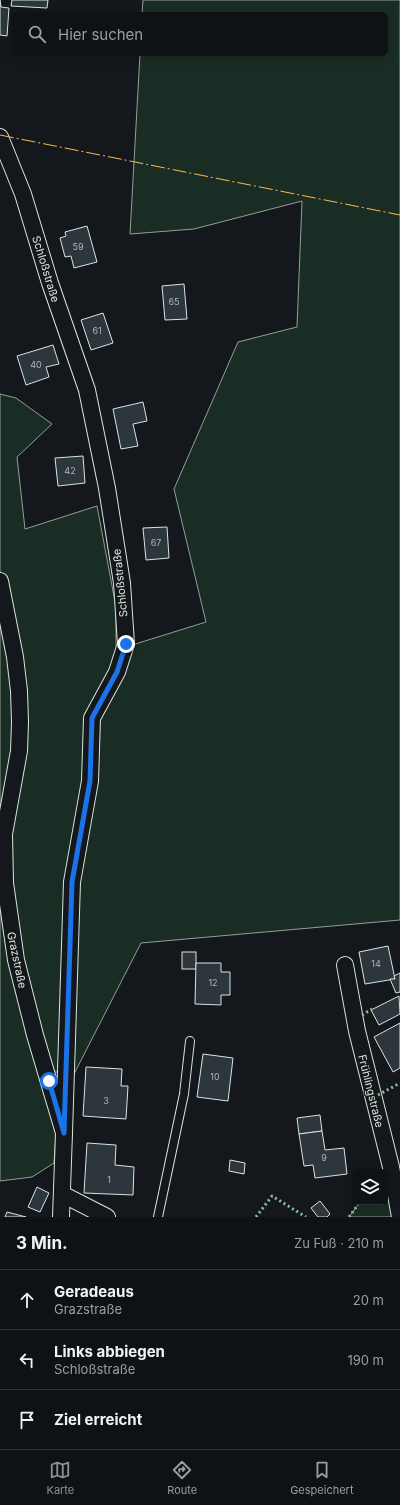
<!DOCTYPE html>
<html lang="de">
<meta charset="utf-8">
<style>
:root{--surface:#0f1215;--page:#181b1e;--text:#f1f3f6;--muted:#9b9ea0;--line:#2f3234;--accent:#8c9099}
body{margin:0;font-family:Inter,sans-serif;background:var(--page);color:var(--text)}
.controls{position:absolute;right:12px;bottom:12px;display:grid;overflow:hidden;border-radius:6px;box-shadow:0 2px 10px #0003}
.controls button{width:36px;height:36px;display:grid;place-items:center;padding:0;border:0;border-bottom:1px solid var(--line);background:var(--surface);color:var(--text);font:20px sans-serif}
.stop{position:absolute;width:12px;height:12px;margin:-9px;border:3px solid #1a73e8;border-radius:50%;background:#fff}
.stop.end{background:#1a73e8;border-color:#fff;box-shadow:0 1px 4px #0008}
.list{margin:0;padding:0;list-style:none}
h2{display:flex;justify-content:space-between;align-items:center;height:52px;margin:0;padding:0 16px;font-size:17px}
h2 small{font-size:13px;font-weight:400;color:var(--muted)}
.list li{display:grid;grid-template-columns:26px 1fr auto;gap:12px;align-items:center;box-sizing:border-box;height:60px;padding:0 16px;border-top:1px solid var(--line)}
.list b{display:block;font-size:15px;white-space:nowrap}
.list p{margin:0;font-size:13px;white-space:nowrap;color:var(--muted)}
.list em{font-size:13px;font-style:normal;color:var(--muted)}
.icon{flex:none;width:22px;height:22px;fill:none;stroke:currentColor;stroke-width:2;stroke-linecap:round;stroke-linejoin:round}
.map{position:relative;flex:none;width:400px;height:1217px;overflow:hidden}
.search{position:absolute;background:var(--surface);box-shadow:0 2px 10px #0003;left:12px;right:12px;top:12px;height:44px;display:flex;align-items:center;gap:10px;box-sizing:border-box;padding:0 14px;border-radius:6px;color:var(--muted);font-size:15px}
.sheet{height:232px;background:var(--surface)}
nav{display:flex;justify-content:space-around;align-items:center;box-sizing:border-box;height:56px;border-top:1px solid var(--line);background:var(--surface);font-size:11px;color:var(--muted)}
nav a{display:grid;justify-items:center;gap:2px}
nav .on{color:var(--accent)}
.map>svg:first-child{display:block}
.green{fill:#1a2d24;stroke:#939e99}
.building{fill:#2c363c;stroke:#d8e6dc}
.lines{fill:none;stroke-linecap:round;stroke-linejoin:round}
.lane-casing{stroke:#d8e6dc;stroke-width:10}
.street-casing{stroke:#d8e6dc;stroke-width:18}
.lane{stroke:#14181c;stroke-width:8}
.street{stroke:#14181c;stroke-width:16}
.hedge{stroke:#8ac095;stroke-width:3;stroke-dasharray:2 3;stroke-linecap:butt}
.power{stroke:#ffb74d;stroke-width:1;stroke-dasharray:14 3 2 3;stroke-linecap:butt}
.route{stroke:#1a73e8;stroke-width:5}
.labels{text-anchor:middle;stroke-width:3;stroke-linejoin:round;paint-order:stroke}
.number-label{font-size:9px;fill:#adbab4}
.street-label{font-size:11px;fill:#d8e6dc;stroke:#14181c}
</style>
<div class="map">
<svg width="400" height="1217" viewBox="0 0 400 1217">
<rect width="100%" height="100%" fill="#14181c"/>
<g class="green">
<polygon points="143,0 400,0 400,920 141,943 74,1074 38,1070 56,1133 54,1163 32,1177 0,1181 0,394 16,398 52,424 17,457 25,529 97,506 116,607 116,650 206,622 174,489 238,342 297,327 302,201 194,229 130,234 140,54 386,54 386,14 142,14"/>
<polygon points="385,1172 395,1217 349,1217 360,1202 385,1202"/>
</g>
<g class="building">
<polygon points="0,0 1,7 9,8 7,36 0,35"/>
<polygon points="12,0 48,0 47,8 11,6"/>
<polygon points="87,226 97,262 74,268 71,256 65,257 60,238 66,236 65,232"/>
<polygon points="184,284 187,319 165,320 162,286"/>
<polygon points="103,313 113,343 91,350 81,320"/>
<polygon points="53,345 59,364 46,367 49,377 26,385 17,356"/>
<polygon points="143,402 147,421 133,424 138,446 121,449 113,409"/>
<polygon points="83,456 85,483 58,486 55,458"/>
<polygon points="167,527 169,558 146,560 143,528"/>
<polygon points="388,946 395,979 365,984 359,952"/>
<rect x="182" y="952" width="14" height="17"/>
<polygon points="196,963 221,963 221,972 230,972 230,995 221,995 221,1005 195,1004"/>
<polygon points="400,973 400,992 396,993 390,979 395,979 394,976"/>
<polygon points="399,996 400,1014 379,1025 371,1010"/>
<polygon points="400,1023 400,1068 393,1072 374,1037"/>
<polygon points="203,1054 233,1058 228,1101 197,1097"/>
<polygon points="86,1067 122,1069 121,1086 128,1086 126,1119 83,1116"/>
<polygon points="320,1115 322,1131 299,1134 297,1118"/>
<polygon points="322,1131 325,1150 344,1148 347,1174 315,1178 313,1165 304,1166 299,1134"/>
<polygon points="87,1143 116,1145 115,1165 134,1167 133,1195 84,1193"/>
<polygon points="230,1160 245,1163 244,1174 229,1171"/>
<polygon points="37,1187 49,1193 40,1212 28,1207"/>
<polygon points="320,1201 330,1214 327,1217 318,1217 311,1208"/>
<polygon points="7,1212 26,1217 5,1217"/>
</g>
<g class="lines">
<g class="lane-casing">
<polyline id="lane" points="158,1217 184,1094 190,1041"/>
</g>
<g class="street-casing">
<g id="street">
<polyline points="0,137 23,194 50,283 87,390 107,488 122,583 126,644 117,672 92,718 90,781 72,882 64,1133"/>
<polyline points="0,581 15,657 19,691 20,722 19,751 4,834 5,883 16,960 35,1035 64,1133 61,1217"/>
<polyline points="345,965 357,1031 391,1167 400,1217"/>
<polyline points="62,1194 107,1217"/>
</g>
</g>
<use href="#lane" class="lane"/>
<use href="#street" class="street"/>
<g class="hedge">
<polyline points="362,1015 372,1009"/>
<polyline points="378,1095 400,1083"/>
<polyline points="256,1217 272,1196 306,1217"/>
<polyline points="349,1217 360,1202"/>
</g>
<polyline class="power" points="0,135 400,215"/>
</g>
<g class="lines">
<polyline class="route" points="49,1081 64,1133 72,882 90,781 92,718 117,672 126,644"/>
</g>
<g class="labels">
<g class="number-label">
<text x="78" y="250">59</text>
<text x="174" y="305">65</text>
<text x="97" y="334">61</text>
<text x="36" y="368">40</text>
<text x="70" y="474">42</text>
<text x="156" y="546">67</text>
<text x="376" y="967">14</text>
<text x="213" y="986">12</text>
<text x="215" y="1080">10</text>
<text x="106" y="1104">3</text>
<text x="324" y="1161">9</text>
<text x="109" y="1183">1</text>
</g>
<g class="street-label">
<text transform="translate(46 269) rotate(73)" y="4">Schloßstraße</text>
<text transform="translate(120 583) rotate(-96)" y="4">Schloßstraße</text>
<text transform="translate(17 960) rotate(78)" y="4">Grazstraße</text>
<text transform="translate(371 1091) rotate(76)" y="4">Frühlingstraße</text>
</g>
</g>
</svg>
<div class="controls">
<button><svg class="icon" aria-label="layers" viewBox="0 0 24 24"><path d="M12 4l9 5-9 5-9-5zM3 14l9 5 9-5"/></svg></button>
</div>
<div class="stop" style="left:49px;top:1081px"></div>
<div class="stop end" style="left:126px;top:644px"></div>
<div class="search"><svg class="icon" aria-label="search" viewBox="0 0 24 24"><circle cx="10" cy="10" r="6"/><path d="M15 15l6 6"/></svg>Hier suchen</div>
</div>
<section class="sheet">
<h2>3 Min.<small>Zu Fuß · 210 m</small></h2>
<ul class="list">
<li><svg class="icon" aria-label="ahead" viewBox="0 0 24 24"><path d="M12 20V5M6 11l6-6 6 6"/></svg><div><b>Geradeaus</b><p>Grazstraße</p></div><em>20 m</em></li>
<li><svg class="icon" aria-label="left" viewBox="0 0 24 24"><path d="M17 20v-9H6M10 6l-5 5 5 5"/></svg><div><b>Links abbiegen</b><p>Schloßstraße</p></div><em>190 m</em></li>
<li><svg class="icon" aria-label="arrive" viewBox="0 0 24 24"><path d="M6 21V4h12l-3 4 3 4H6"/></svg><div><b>Ziel erreicht</b></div></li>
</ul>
</section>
<nav>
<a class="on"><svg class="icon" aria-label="map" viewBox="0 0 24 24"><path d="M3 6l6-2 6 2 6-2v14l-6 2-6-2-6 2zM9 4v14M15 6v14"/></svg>Karte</a>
<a><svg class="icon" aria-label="directions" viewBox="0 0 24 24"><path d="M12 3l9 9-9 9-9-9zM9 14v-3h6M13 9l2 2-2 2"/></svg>Route</a>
<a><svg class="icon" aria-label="saved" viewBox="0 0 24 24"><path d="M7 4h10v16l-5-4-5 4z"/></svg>Gespeichert</a>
</nav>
